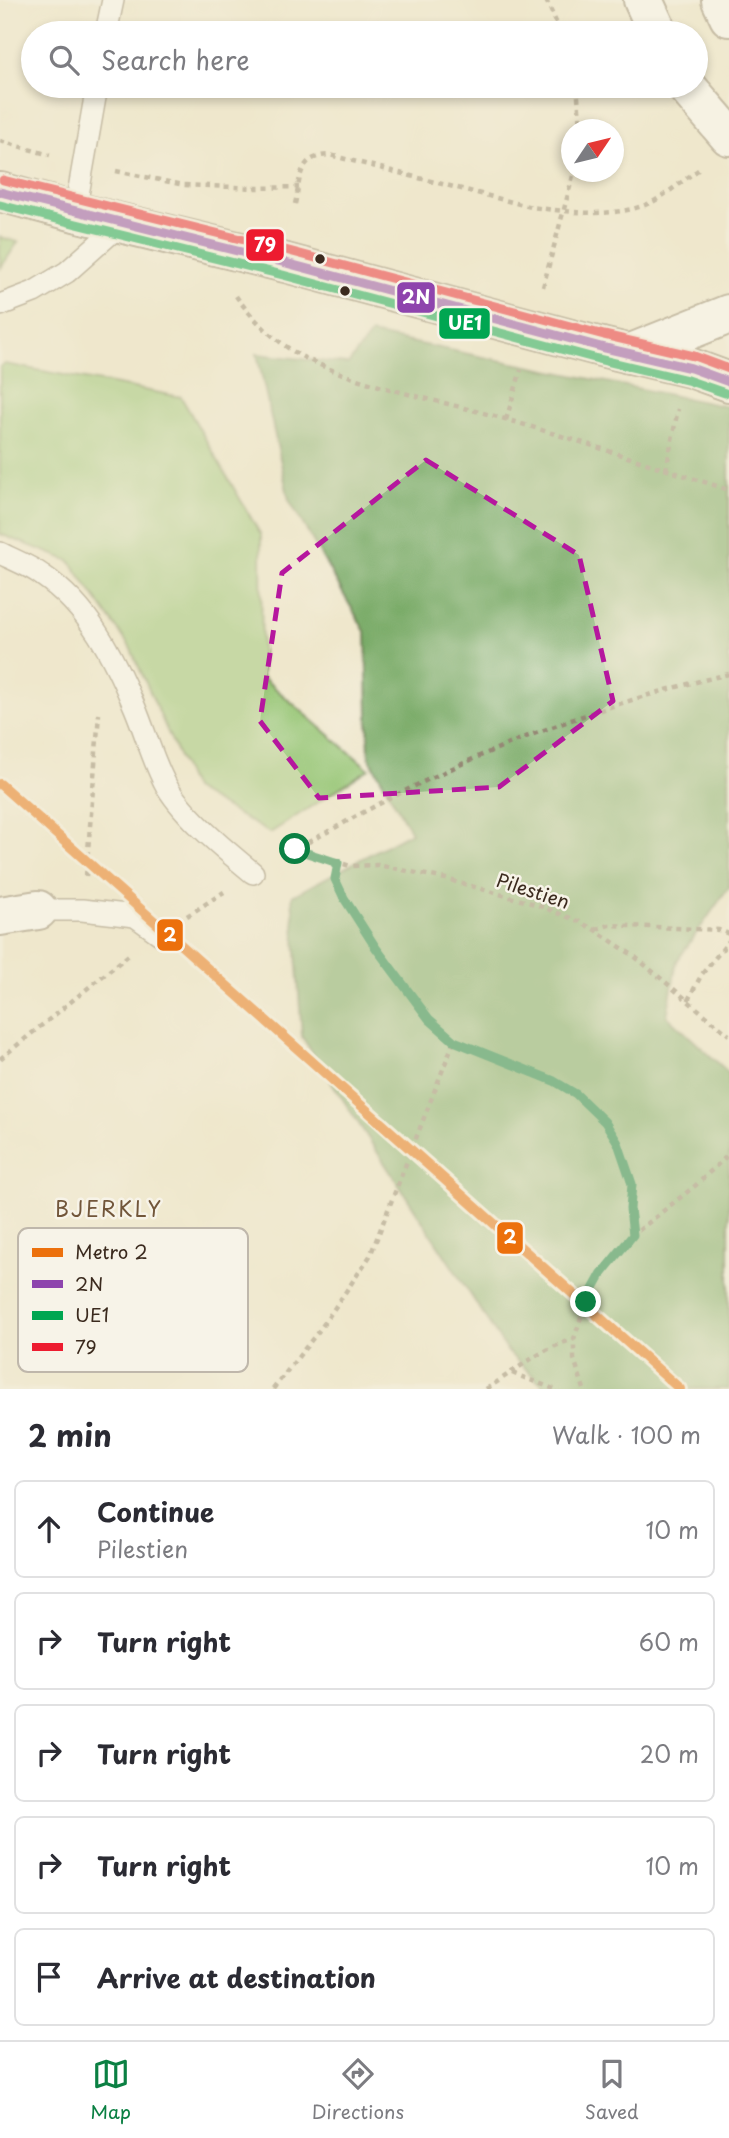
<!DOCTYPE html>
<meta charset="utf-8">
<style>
:root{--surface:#fff;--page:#f2f2f3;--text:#2b2b33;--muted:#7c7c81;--line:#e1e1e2;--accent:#0b8043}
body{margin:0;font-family:"Playpen Sans",sans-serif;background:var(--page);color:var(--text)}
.compass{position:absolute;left:561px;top:119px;width:63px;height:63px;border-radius:50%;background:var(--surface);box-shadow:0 4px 10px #0003;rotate:55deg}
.stop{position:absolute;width:21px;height:21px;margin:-16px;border:5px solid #0b8043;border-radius:50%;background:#fff}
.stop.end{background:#0b8043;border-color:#fff;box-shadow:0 2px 7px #0008}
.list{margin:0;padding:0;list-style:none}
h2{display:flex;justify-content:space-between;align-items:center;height:91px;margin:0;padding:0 28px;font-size:30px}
h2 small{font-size:23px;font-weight:400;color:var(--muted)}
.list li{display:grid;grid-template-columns:46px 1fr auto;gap:21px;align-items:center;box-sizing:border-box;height:98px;margin:0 14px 14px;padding:0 14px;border:2px solid var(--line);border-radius:10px}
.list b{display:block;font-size:26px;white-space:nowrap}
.list p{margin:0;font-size:23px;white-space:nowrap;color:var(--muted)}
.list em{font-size:23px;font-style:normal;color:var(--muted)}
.icon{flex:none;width:38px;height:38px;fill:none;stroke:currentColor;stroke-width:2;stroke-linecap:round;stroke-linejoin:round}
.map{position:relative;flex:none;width:729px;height:1389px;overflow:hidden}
.search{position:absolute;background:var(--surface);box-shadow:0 4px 10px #0003;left:21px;right:21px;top:21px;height:77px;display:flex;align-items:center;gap:18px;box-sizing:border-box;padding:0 24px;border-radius:38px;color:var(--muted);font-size:26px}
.sheet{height:651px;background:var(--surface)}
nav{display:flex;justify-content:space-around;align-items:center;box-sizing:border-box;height:98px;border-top:2px solid var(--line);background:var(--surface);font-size:19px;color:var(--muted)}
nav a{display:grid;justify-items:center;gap:4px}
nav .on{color:var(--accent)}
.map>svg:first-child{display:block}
.green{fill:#97c676;stroke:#69784a;stroke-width:2}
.forest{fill:#79ab67;stroke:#5a6a42;stroke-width:2}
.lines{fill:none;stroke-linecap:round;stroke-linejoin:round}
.lane-casing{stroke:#958875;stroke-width:24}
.street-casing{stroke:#958875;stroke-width:42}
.secondary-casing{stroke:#958875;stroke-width:42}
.highway-casing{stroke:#958875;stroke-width:42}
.path{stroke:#958875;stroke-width:4.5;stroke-dasharray:5 5;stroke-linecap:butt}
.lane{stroke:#fff;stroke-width:21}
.street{stroke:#fff;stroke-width:38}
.secondary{stroke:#fff;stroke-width:38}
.highway{stroke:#fff;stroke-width:38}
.secondary-bridge-casing{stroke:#958875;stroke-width:42;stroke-linecap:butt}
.secondary-bridge{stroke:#fff;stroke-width:38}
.bus-1-casing{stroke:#f7f3e8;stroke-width:14}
.bus-2-casing{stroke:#f7f3e8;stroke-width:14}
.bus-3-casing{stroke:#f7f3e8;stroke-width:14}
.bus-1{stroke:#8e44ad;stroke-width:9}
.bus-2{stroke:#00a651;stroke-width:9}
.bus-3{stroke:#ed1b2f;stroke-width:9}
.metro-1-casing{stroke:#f7f3e8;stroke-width:16}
.metro-1{stroke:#ec700c;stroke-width:10}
.route{stroke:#0b8043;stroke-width:9}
.marked{fill:none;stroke:#b5179e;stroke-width:5;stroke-dasharray:14 9;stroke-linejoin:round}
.bus-dot{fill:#3b2a1e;stroke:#f7f3e8;stroke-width:2.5}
.labels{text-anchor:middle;stroke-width:5;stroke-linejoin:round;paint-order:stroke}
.street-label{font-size:19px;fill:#3b2a1e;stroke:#f7f3e8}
.neighbourhood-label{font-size:21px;letter-spacing:2px;fill:#72563a;stroke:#f7f3e8}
.key{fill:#f7f3e8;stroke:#bfb7ab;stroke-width:2}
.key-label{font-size:19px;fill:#3b2a1e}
.line-badge{stroke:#f7f3e8;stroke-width:2.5}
.badge-label{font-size:19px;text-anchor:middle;font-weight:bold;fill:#fff}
</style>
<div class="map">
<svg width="729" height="1389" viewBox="0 0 729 1389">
<rect width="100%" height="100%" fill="#f7f3e8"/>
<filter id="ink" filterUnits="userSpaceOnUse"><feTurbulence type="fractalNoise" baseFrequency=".0143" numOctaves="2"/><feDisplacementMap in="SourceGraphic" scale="14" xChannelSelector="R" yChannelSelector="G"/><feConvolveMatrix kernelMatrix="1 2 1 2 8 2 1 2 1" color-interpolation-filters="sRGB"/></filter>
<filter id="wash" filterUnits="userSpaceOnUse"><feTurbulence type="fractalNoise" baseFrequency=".00686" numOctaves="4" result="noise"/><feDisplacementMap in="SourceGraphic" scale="28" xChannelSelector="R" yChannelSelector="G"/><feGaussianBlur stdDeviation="1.57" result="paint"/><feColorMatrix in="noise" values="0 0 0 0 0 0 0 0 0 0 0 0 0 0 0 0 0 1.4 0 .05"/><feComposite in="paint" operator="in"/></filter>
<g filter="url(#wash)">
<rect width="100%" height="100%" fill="#efe7cc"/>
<g class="green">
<polygon points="0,237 18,242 0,269"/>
<polygon points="5,364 181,397 261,535 262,677 369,769 270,833 193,789 130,647 70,561 0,534 0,367"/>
</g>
<polygon class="forest" points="371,334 729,407 729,887 677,961 667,1016 729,1073 729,1389 547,1389 508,1352 302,1037 292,896 411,832 369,757 366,633 289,500 257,354 348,364"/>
</g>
<g filter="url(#ink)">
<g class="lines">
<g class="lane-casing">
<g id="lane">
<polyline points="106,33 113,0"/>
<polyline points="75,212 97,86"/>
<polyline points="0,305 34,292 67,272 122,223"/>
<path d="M 0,553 C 14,560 30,566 42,575 C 90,608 113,656 135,708 C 146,734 153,762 167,787 C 186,818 225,850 253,873"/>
<polyline points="38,910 82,910 135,916 160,934"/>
</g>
</g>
<g class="street-casing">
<polyline id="street" points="0,916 38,910"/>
</g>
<g class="secondary-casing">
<polyline id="secondary" points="0,192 75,212 286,263 477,314"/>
</g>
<g class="highway-casing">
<g id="highway">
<polyline points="643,0 658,33"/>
<polyline points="721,0 729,17"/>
<polyline points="686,86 729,136"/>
<polyline points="601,347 691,368 729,382"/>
<polyline points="629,354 729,314"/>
</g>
</g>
<g class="path">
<polyline points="546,0 561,33"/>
<polyline points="577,86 581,130"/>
<polyline points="0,141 50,155"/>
<polyline points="116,171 184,185 257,188 299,187"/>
<path d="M 295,204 C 301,178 297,156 330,155 L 531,207 C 571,212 618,220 656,200 C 671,191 686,178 701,168"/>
<polyline points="543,287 574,172"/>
<path d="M 236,296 C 253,320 280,346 307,359 C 369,389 440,400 505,419 C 580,441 655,466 729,490"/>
<polyline points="506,420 521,370"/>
<polyline points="666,470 678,409"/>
<polyline points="296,849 350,866 378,865 446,879 535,904 578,921 595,930 634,956 729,1035"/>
<path d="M 282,857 C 299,847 316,838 333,829 C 457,759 590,706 729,674"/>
<polyline points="338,863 336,879 344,898 376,948 429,1019 454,1041 554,1081 576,1094 605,1122 618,1143 632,1184 630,1209 633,1235"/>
<polyline points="86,876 99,714"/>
<polyline points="187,916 224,892"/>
<polyline points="596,929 609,925 719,930 729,934"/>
<polyline points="688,1000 702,974 729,941"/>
<polyline points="0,1059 130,954"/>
<polyline points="512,1373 554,1389"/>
<polyline points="273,1389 321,1328 370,1256 454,1041"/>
<path d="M 486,1389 C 515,1371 540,1349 574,1339"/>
<polyline points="584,1389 574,1359 574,1339 586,1302 602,1273 633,1235 696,1185 729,1154"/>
</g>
<use href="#lane" class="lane"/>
<use href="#street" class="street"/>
<use href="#secondary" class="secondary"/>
<use href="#highway" class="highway"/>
<g class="secondary-bridge-casing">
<polyline id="secondary-bridge" points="477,314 601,347"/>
</g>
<use href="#secondary-bridge" class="secondary-bridge"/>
<g class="bus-1-casing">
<polyline id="bus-1" points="0,192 286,263 601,347 691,368 729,382"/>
</g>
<g class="bus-2-casing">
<polyline id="bus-2" points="0,205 283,275 598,359 687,380 725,393"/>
</g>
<g class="bus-3-casing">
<polyline id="bus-3" points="3,180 289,251 604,335 694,356 729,369"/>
</g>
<use href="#bus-1" class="bus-1"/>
<use href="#bus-2" class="bus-2"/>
<use href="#bus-3" class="bus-3"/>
<g class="metro-1-casing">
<polyline id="metro-1" points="0,784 680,1389"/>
</g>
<use href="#metro-1" class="metro-1"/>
</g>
</g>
<g class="lines" filter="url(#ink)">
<polyline class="route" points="295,849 338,863 335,879 344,898 376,948 429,1019 454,1041 554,1081 576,1094 605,1122 618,1143 632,1184 630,1209 633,1235 602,1273 586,1302"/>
</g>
<path d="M0 0H729V1389H0ZM 426,460 L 579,555 L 613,701 L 499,787 L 319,798 L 260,721 L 282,573 Z" fill="#efe7cc" fill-opacity=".55" fill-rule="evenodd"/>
<path class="marked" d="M 426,460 L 579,555 L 613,701 L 499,787 L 319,798 L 260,721 L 282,573 Z"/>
<g class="bus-dot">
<circle cx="320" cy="259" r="6"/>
<circle cx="345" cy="291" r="6"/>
</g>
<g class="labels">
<g class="street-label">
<text transform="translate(533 891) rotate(18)" y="7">Pilestien</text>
</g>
<g class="neighbourhood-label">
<text x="109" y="1217">BJERKLY</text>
</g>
</g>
<rect x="18" y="1228" width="230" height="144" rx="10" class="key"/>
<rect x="32" y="1248" width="31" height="9" fill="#ec700c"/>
<rect x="32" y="1280" width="31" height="8" fill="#8e44ad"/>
<rect x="32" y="1311" width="31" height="9" fill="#00a651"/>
<rect x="32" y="1343" width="31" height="8" fill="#ed1b2f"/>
<g class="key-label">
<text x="75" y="1259">Metro 2</text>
<text x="75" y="1291">2N</text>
<text x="75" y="1322">UE1</text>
<text x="75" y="1354">79</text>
</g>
<g class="line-badge">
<rect x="245" y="228" width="40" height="34" rx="7" fill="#ed1b2f"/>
<rect x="396" y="281" width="40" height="33" rx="7" fill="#8e44ad"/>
<rect x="438" y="307" width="53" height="33" rx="7" fill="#00a651"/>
<rect x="156" y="918" width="28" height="34" rx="7" fill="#ec700c"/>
<rect x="496" y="1221" width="28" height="34" rx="7" fill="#ec700c"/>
</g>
<g class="badge-label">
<text x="265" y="252">79</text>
<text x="416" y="304">2N</text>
<text x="465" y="330">UE1</text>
<text x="170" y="942">2</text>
<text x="510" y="1244">2</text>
</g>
</svg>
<svg class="compass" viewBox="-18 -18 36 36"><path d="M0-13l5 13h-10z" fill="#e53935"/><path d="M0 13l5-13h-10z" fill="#7c7c81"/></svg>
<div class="stop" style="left:295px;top:849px"></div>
<div class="stop end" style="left:586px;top:1302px"></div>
<div class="search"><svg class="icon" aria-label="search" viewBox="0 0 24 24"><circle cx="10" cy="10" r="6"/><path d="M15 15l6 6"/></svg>Search here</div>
</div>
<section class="sheet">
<h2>2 min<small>Walk · 100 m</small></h2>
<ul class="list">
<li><svg class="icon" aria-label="ahead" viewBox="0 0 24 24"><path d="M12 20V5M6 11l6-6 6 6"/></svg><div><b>Continue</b><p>Pilestien</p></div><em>10 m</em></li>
<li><svg class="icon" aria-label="right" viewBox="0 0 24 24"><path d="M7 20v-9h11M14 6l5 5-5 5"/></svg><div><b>Turn right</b></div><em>60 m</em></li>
<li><svg class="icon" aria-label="right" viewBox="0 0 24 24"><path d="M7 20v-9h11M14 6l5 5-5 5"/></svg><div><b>Turn right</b></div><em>20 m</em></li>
<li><svg class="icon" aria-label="right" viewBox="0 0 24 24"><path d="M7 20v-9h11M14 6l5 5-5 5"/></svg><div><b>Turn right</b></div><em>10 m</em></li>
<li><svg class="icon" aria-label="arrive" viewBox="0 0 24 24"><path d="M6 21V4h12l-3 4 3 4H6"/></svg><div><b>Arrive at destination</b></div></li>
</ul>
</section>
<nav>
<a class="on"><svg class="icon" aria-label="map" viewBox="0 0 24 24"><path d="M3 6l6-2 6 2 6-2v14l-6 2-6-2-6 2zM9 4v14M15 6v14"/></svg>Map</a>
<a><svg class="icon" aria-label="directions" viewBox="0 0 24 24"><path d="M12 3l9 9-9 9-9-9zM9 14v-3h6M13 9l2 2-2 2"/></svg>Directions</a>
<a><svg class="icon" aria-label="saved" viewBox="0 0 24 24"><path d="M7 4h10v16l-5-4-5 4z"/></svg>Saved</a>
</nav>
